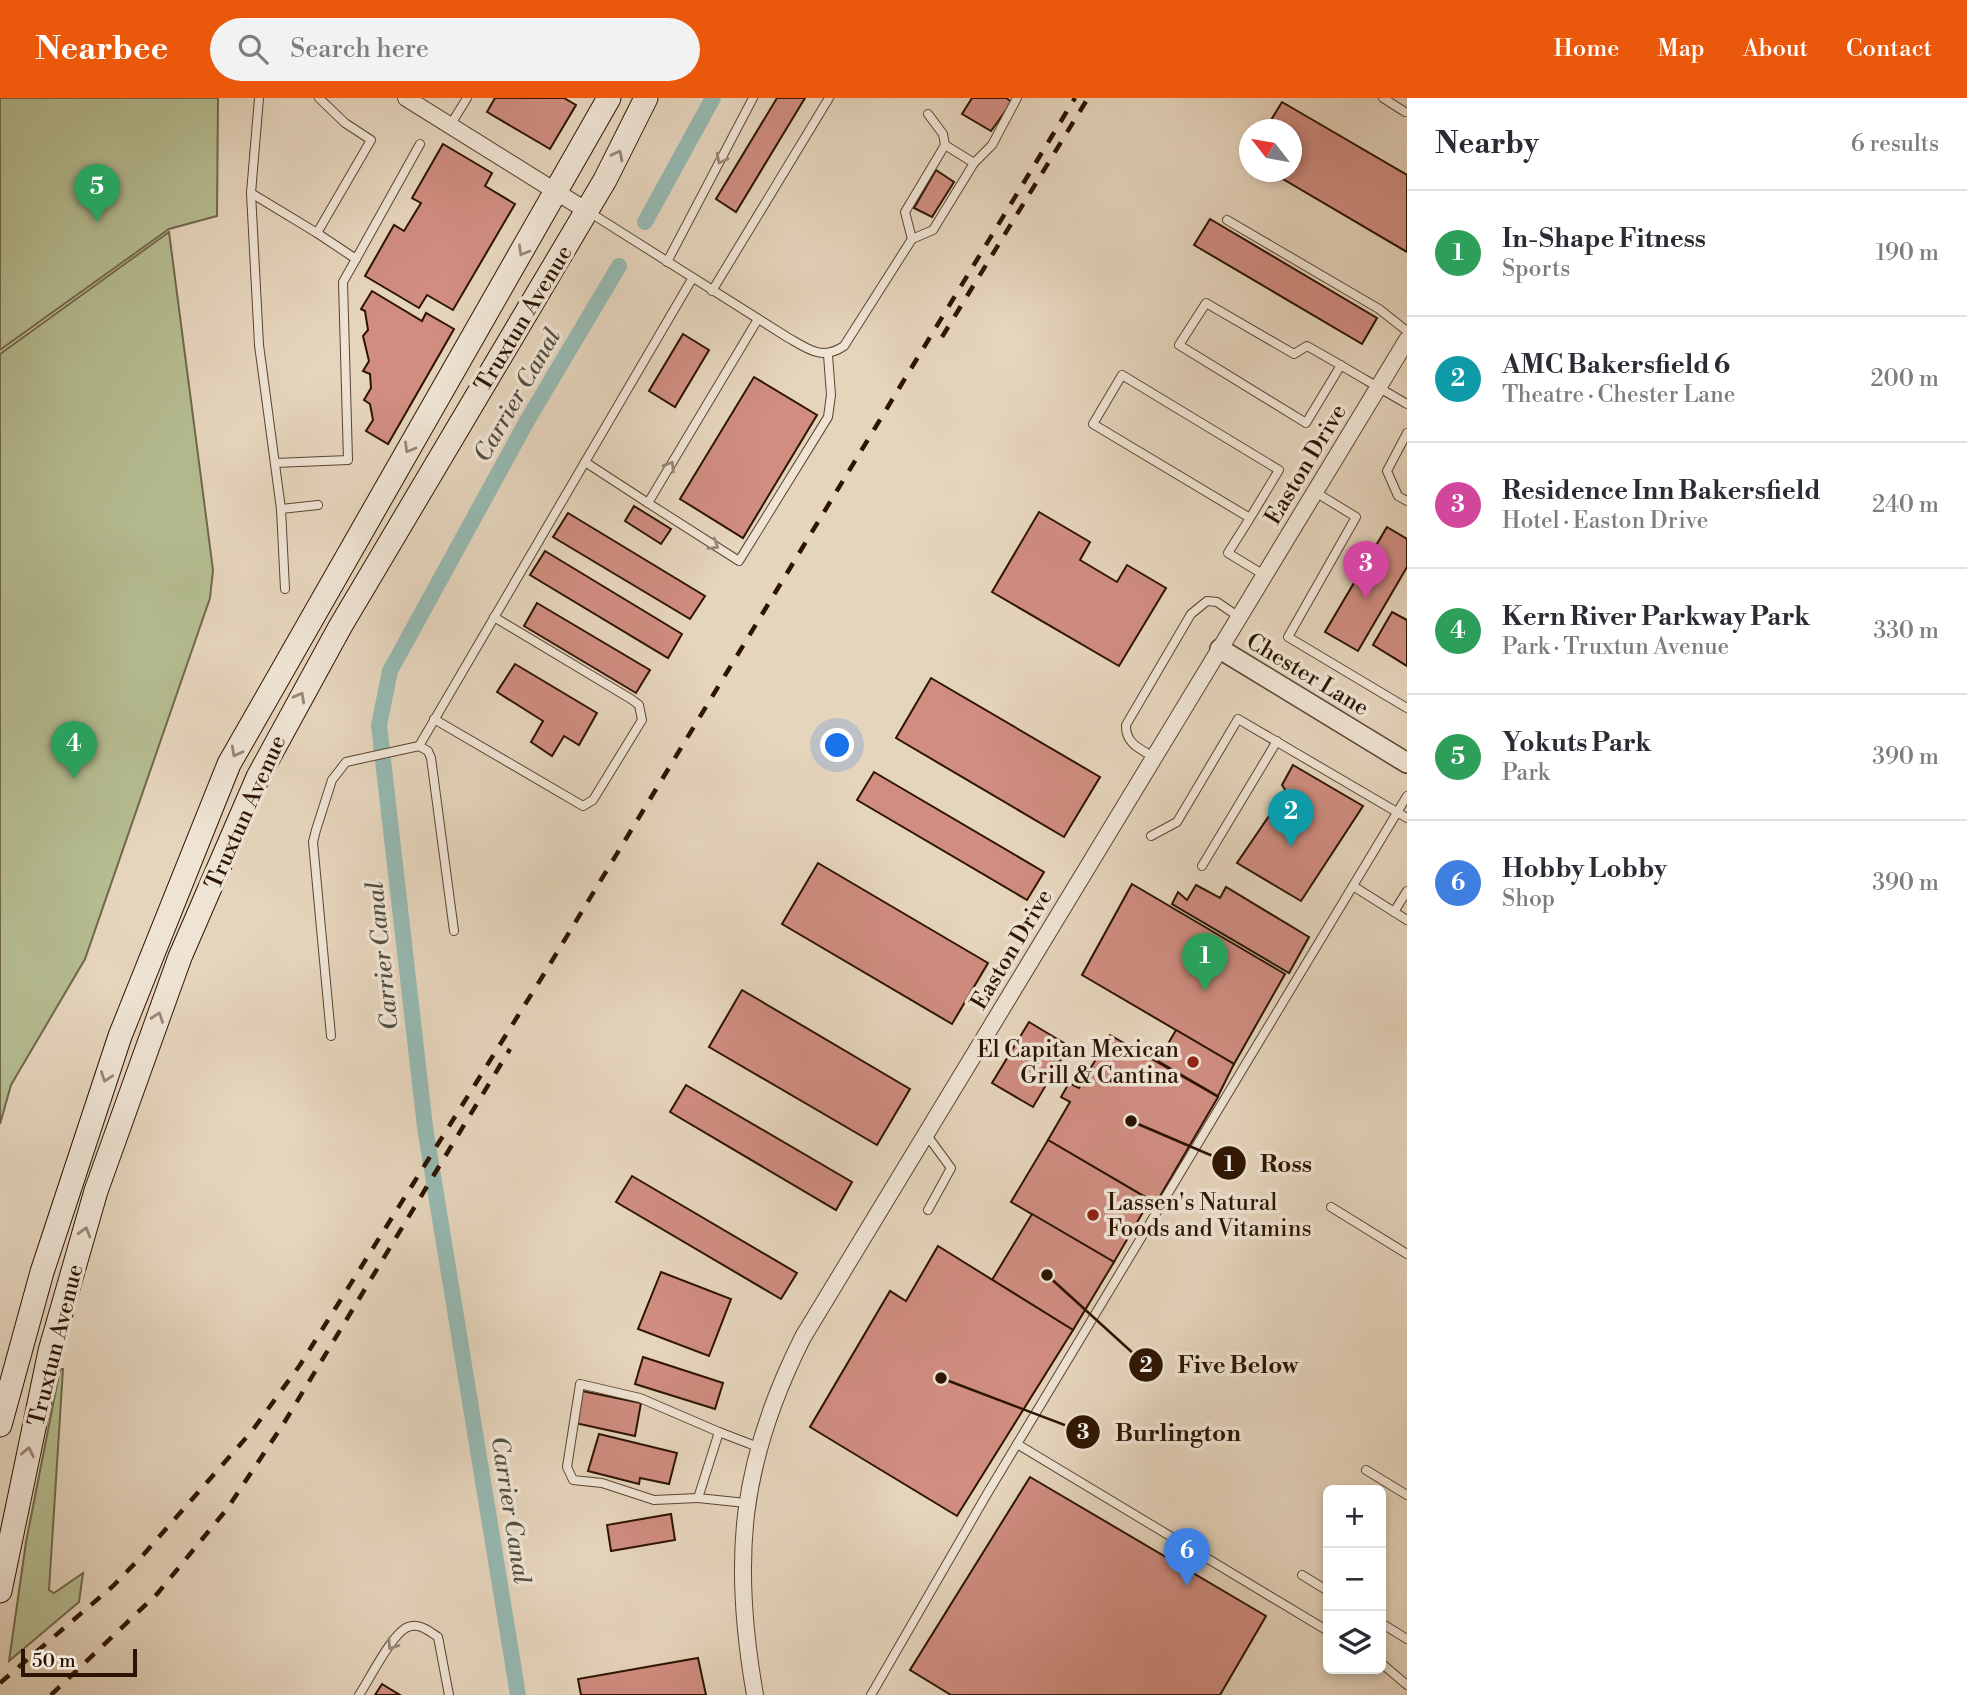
<!DOCTYPE html>
<meta charset="utf-8">
<style>
:root{--surface:#fff;--page:#f2f2f3;--text:#2b2b33;--muted:#7c7c81;--line:#e1e1e2;--accent:#ea580c}
body{margin:0;font-family:"Libre Bodoni",serif;background:var(--page);color:var(--text)}
.controls{position:absolute;right:21px;bottom:21px;display:grid;overflow:hidden;border-radius:10px;box-shadow:0 4px 10px #0003}
.controls button{width:63px;height:63px;display:grid;place-items:center;padding:0;border:0;border-bottom:2px solid var(--line);background:var(--surface);color:var(--text);font:35px sans-serif}
.compass{position:absolute;left:1239px;top:21px;width:63px;height:63px;border-radius:50%;background:var(--surface);box-shadow:0 4px 10px #0003;rotate:301deg}
.scale{position:absolute;left:21px;bottom:18px;width:116px;box-sizing:border-box;padding-left:7px;border:4px solid #2d1402;border-top:0;font-size:19px;line-height:24px;white-space:nowrap;color:#2d1402;-webkit-text-stroke:5px #efe4d4;paint-order:stroke}
.you{position:absolute;left:838px;top:648px;width:24px;height:24px;margin:-18px;border:5px solid #fff;border-radius:50%;background:#1a73e8;box-shadow:0 0 0 10px #1a73e833}
.badge{display:grid;place-items:center;width:46px;height:46px;border-radius:50%;background:var(--accent);color:#fff;font-size:23px;font-weight:700}
.pin{position:absolute;translate:-50% -58px;filter:drop-shadow(0 2px 4px #0008)}
.pin::after{content:'';position:absolute;top:37px;width:24px;height:21px;background:inherit;clip-path:polygon(0 0,100% 0,50% 100%)}
.list{margin:0;padding:0;list-style:none}
h2{display:flex;justify-content:space-between;align-items:center;height:91px;margin:0;padding:0 28px;font-size:30px}
h2 small{font-size:23px;font-weight:400;color:var(--muted)}
.list li{display:grid;grid-template-columns:46px 1fr auto;gap:21px;align-items:center;box-sizing:border-box;height:126px;padding:0 28px;border-top:2px solid var(--line)}
.list b{display:block;font-size:26px;white-space:nowrap}
.list p{margin:0;font-size:23px;white-space:nowrap;color:var(--muted)}
.list em{font-size:23px;font-style:normal;color:var(--muted)}
.icon{flex:none;width:38px;height:38px;fill:none;stroke:currentColor;stroke-width:2;stroke-linecap:round;stroke-linejoin:round}
.map{position:relative;flex:none;width:1407px;height:1597px;overflow:hidden}
header{display:flex;align-items:center;gap:42px;box-sizing:border-box;height:98px;padding:0 35px;background:var(--accent);color:#fff}
header strong{font-size:33px}
nav{display:flex;gap:38px;margin-inline-start:auto;font-size:24px}
.search{width:490px;height:63px;background:var(--page);display:flex;align-items:center;gap:18px;box-sizing:border-box;padding:0 24px;border-radius:38px;color:var(--muted);font-size:26px}
main{display:flex}
aside{flex:1;background:var(--surface)}
.map>svg:first-child{display:block}
.green{fill:#b5bd91;stroke:#71684a;stroke-width:2}
.lines{fill:none;stroke-linecap:round;stroke-linejoin:round}
.canal{stroke:#96b9b2;stroke-width:16}
.building{fill:#d08d80;stroke:#2d1402;stroke-width:2}
.service-casing{stroke:#5b4431;stroke-width:10}
.minor-casing{stroke:#5b4431;stroke-width:18}
.tertiary-casing{stroke:#5b4431;stroke-width:22}
.secondary-casing{stroke:#2d1402;stroke-width:25}
.service{stroke:#efe4d4;stroke-width:8}
.minor{stroke:#efe4d4;stroke-width:16}
.tertiary{stroke:#efe4d4;stroke-width:19}
.secondary{stroke:#efe4d4;stroke-width:23}
.rail{stroke:#2d1402;stroke-width:4.5;stroke-dasharray:12 12;stroke-linecap:butt}
.oneway{stroke:#988676}
.poi-dot{fill:#8f2418;stroke:#efe4d4;stroke-width:2.5}
.labels{text-anchor:middle;stroke-width:7;stroke-linejoin:round;paint-order:stroke}
.street-label{font-size:23px;fill:#2d1402;stroke:#efe4d4}
.poi-label{font-size:23px;fill:#2d1402;stroke:#efe4d4;text-anchor:end}
.water-label{font-size:24px;font-style:italic;fill:#524e40;stroke:#efe4d4}
.leader{fill:none;stroke:#2d1402;stroke-width:2.5}
.callout-dot{fill:#2d1402;stroke:#efe4d4;stroke-width:2.5}
.mark-label{font-size:21px;text-anchor:middle;font-weight:bold;fill:#fff}
.callout-label{font-size:24px;text-anchor:middle;font-weight:bold;fill:#2d1402;stroke:#efe4d4;stroke-width:7;stroke-linejoin:round;paint-order:stroke}
</style>
<header>
<strong>Nearbee</strong>
<div class="search"><svg class="icon" aria-label="search" viewBox="0 0 24 24"><circle cx="10" cy="10" r="6"/><path d="M15 15l6 6"/></svg>Search here</div>
<nav><a>Home</a><a>Map</a><a>About</a><a>Contact</a></nav>
</header>
<main>
<div class="map">
<svg width="1407" height="1597" viewBox="0 0 1407 1597">
<rect width="100%" height="100%" fill="#e6d5bd"/>
<filter id="stains"><feTurbulence type="fractalNoise" baseFrequency=".00286" numOctaves="4"/><feColorMatrix values="0 0 0 0 .2 0 0 0 0 .09 0 0 0 0 .02 0 0 0 .5 -.17"/></filter>
<radialGradient id="worn" r=".72"><stop offset=".6" stop-color="#630" stop-opacity="0"/><stop offset="1" stop-color="#630" stop-opacity=".3"/></radialGradient>
<g class="green">
<polygon points="0,0 218,0 217,118 169,131 0,252"/>
<polygon points="169,134 213,472 210,500 85,861 11,987 0,1026 0,256"/>
<polygon points="60,1271 63,1271 49,1492 54,1495 83,1475 79,1504 9,1563 26,1444"/>
</g>
<g class="lines">
<g class="canal">
<polyline points="645,124 713,0"/>
<polyline points="518,1597 425,1029 379,627 390,573 527,323 619,168"/>
</g>
</g>
<g class="building">
<polygon points="495,0 564,0 576,7 550,51 487,14"/>
<polygon points="777,0 805,0 736,114 716,101"/>
<polygon points="972,0 1006,0 1012,4 991,33 962,16"/>
<polygon points="1282,4 1407,77 1407,154 1271,74 1292,74 1292,32 1265,32"/>
<polygon points="443,46 492,75 485,88 515,106 453,212 427,197 419,210 365,178 394,127 404,133 421,105 412,100"/>
<polygon points="936,72 954,84 932,119 914,110"/>
<polygon points="1210,121 1377,220 1362,246 1194,147"/>
<polygon points="372,193 422,223 426,215 454,231 388,346 366,333 373,322 370,306 364,302 371,290 370,276 363,273 369,263 363,238 368,232 365,213 361,211"/>
<polygon points="683,236 709,252 675,309 649,293"/>
<polygon points="754,279 817,317 743,440 680,401"/>
<polygon points="634,408 671,431 661,446 625,423"/>
<polygon points="1039,414 1090,444 1080,462 1117,484 1127,467 1166,490 1119,568 992,494"/>
<polygon points="568,415 705,498 690,521 553,439"/>
<polygon points="1387,429 1407,441 1407,469 1358,553 1325,534"/>
<polygon points="545,453 682,536 668,560 530,477"/>
<polygon points="537,505 650,572 636,595 524,528"/>
<polygon points="1392,514 1407,522 1407,568 1373,547"/>
<polygon points="515,566 597,615 579,647 564,638 552,658 531,644 543,623 497,594"/>
<polygon points="931,580 1100,679 1064,739 896,640"/>
<polygon points="1293,667 1363,708 1301,803 1237,765 1286,693 1282,687"/>
<polygon points="874,674 1044,774 1027,802 857,702"/>
<polygon points="818,765 988,865 952,926 782,826"/>
<polygon points="1132,786 1285,876 1234,966 1082,877"/>
<polygon points="1196,787 1220,800 1226,789 1309,839 1289,875 1172,806 1178,794 1187,802"/>
<polygon points="742,892 910,991 877,1047 709,949"/>
<polygon points="1029,924 1069,948 1033,1009 992,985"/>
<polygon points="1176,932 1234,966 1218,998 1158,963"/>
<polygon points="1110,937 1218,999 1156,1105 1048,1042 1070,1004 1061,999 1069,985 1079,990"/>
<polygon points="686,987 852,1084 836,1112 670,1014"/>
<polygon points="1048,1042 1150,1102 1114,1164 1011,1104"/>
<polygon points="632,1078 797,1175 781,1201 616,1104"/>
<polygon points="1032,1116 1114,1164 1073,1232 992,1182"/>
<polygon points="938,1148 1073,1232 957,1418 810,1329 890,1193 906,1203"/>
<polygon points="661,1174 731,1201 709,1258 638,1231"/>
<polygon points="643,1259 723,1285 715,1311 635,1286"/>
<polygon points="582,1293 641,1305 635,1338 575,1325"/>
<polygon points="599,1336 677,1355 669,1386 640,1380 639,1386 588,1373"/>
<polygon points="1030,1379 1266,1518 1220,1597 951,1597 910,1572"/>
<polygon points="671,1416 675,1442 611,1453 607,1427"/>
<polygon points="698,1560 706,1597 581,1597 578,1581"/>
<polygon points="382,1586 400,1597 375,1597"/>
</g>
<g class="lines">
<g class="service-casing">
<g id="service">
<polyline points="259,0 251,95 317,135"/>
<polyline points="319,0 345,25 371,42 317,135 356,161 420,46"/>
<polyline points="1383,0 1405,14"/>
<polyline points="451,26 467,0"/>
<polyline points="974,65 992,47 1017,0"/>
<polyline points="251,95 259,247 281,411 285,491"/>
<path d="M 589,114 L 787,239 C 808,251 822,263 844,248 L 912,141 L 933,132 L 974,65 L 945,47"/>
<polyline points="1227,122 1379,211 1407,233"/>
<polyline points="912,141 905,114 945,47 943,36 928,16"/>
<polyline points="667,164 753,0"/>
<polyline points="712,193 829,0"/>
<path d="M 1341,267 L 1306,325 L 1179,247 L 1206,205 L 1294,256 L 1307,248 C 1341,267 1374,287 1407,306"/>
<polyline points="1407,335 1387,373 1398,398 1407,403"/>
<polyline points="585,364 648,405 758,221"/>
<polyline points="275,365 348,362 343,184 356,161"/>
<polyline points="1315,394 1356,419 1288,539 1407,610"/>
<polyline points="648,405 739,463 828,319 831,297 828,257"/>
<polyline points="281,411 318,407"/>
<polyline points="1250,420 1279,372 1122,277 1093,326 1250,420 1228,455 1264,477"/>
<polyline points="434,621 583,708 593,702 642,622 639,607 631,601 494,519"/>
<polyline points="419,648 428,653 431,660 454,833"/>
<path d="M 1154,659 C 1140,651 1125,645 1126,627 L 1191,516 L 1207,503 L 1217,504 L 1239,519"/>
<polyline points="1151,738 1177,724 1238,621 1407,720"/>
<polyline points="1202,768 1277,643"/>
<polyline points="1353,788 1407,822"/>
<polyline points="1394,814 1407,793"/>
<polyline points="331,938 313,744 316,732 332,682 346,664 419,648 692,181"/>
<polyline points="926,1036 951,1070 928,1112"/>
<polyline points="1331,1109 1407,1156"/>
<polyline points="1017,1346 1328,1533"/>
<polyline points="1366,1372 1407,1397"/>
<polyline points="698,1400 654,1402 602,1385 573,1382 567,1369 580,1286 640,1300 719,1334"/>
<polyline points="746,1405 698,1400 719,1334 758,1349"/>
<polyline points="1302,1477 1328,1493"/>
<polyline points="1381,1525 1407,1541"/>
<polyline points="1381,1565 1407,1587"/>
<path d="M 359,1597 C 369,1582 393,1534 408,1529 C 419,1524 430,1534 438,1539 L 449,1597"/>
<polyline points="871,1597 987,1396 1407,698"/>
</g>
</g>
<g class="minor-casing">
<g id="minor">
<polyline points="406,0 587,113"/>
<path d="M 755,1597 C 731,1461 740,1364 803,1239 L 1407,242"/>
</g>
</g>
<g class="tertiary-casing">
<polyline id="tertiary" points="1220,551 1407,665"/>
</g>
<g class="secondary-casing">
<g id="secondary">
<polyline points="0,1327 42,1174 120,938 229,666 609,0"/>
<polyline points="0,1493 50,1253 96,1093 180,859 258,679 340,529 605,82 646,0"/>
</g>
</g>
<use href="#service" class="service"/>
<use href="#minor" class="minor"/>
<use href="#tertiary" class="tertiary"/>
<use href="#secondary" class="secondary"/>
<g class="rail">
<polyline points="942,239 1088,0"/>
<polyline points="0,1585 113,1488 144,1456 252,1333 300,1267 544,876 1075,0"/>
<polyline points="51,1597 157,1496 227,1411 284,1325 510,951"/>
</g>
</g>
<defs><path id="oneway-chevron" d="M-2-3.5L2.5 0L-2 3.5" fill="none" stroke-width="1.6" stroke-linecap="round" stroke-linejoin="round" transform="scale(1.75)"/></defs>
<g class="oneway">
<use href="#oneway-chevron" transform="translate(618 57) rotate(-63)"/>
<use href="#oneway-chevron" transform="translate(721 61) rotate(117)"/>
<use href="#oneway-chevron" transform="translate(523 153) rotate(120)"/>
<use href="#oneway-chevron" transform="translate(409 350) rotate(120)"/>
<use href="#oneway-chevron" transform="translate(670 368) rotate(-59)"/>
<use href="#oneway-chevron" transform="translate(714 447) rotate(32)"/>
<use href="#oneway-chevron" transform="translate(300 599) rotate(-61)"/>
<use href="#oneway-chevron" transform="translate(236 654) rotate(118)"/>
<use href="#oneway-chevron" transform="translate(158 919) rotate(-70)"/>
<use href="#oneway-chevron" transform="translate(106 979) rotate(109)"/>
<use href="#oneway-chevron" transform="translate(85 1134) rotate(-74)"/>
<use href="#oneway-chevron" transform="translate(28 1354) rotate(-78)"/>
<use href="#oneway-chevron" transform="translate(392 1547) rotate(124)"/>
</g>
<g class="poi-dot">
<circle cx="1193" cy="964" r="7"/>
<circle cx="1093" cy="1117" r="7"/>
</g>
<g class="labels">
<g class="street-label">
<text transform="translate(523 220) rotate(-59)" y="8">Truxtun Avenue</text>
<text transform="translate(1305 366) rotate(-59)" y="8">Easton Drive</text>
<text transform="translate(1308 576) rotate(31)" y="8">Chester Lane</text>
<text transform="translate(245 714) rotate(-66)" y="8">Truxtun Avenue</text>
<text transform="translate(1011 851) rotate(-59)" y="8">Easton Drive</text>
<text transform="translate(55 1247) rotate(-76)" y="8">Truxtun Avenue</text>
</g>
<g class="poi-label">
<text x="1179" y="959">El Capitan Mexican<tspan x="1179" dy="26">Grill &amp; Cantina</tspan></text>
<text x="1107" y="1112" text-anchor="start">Lassen's Natural<tspan x="1107" dy="26">Foods and Vitamins</tspan></text>
</g>
<g class="water-label">
<text transform="translate(517 297) rotate(-60)" y="8">Carrier Canal</text>
<text transform="translate(382 858) rotate(-96)" y="8">Carrier Canal</text>
<text transform="translate(511 1412) rotate(81)" y="8">Carrier Canal</text>
</g>
</g>
<path class="leader" d="M1131 1023L1229 1065M1047 1177L1146 1267M941 1280L1083 1334"/>
<g class="callout-dot">
<circle cx="1131" cy="1023" r="7"/>
<circle cx="1047" cy="1177" r="7"/>
<circle cx="941" cy="1280" r="7"/>
<circle cx="1229" cy="1065" r="18"/>
<circle cx="1146" cy="1267" r="18"/>
<circle cx="1083" cy="1334" r="18"/>
</g>
<g class="mark-label">
<text x="1229" y="1073">1</text>
<text x="1146" y="1274">2</text>
<text x="1083" y="1341">3</text>
</g>
<g class="callout-label">
<text x="1286" y="1074">Ross</text>
<text x="1238" y="1275">Five Below</text>
<text x="1178" y="1343">Burlington</text>
</g>
<rect width="100%" height="100%" filter="url(#stains)"/>
<rect width="100%" height="100%" fill="url(#worn)"/>
</svg>
<div class="controls">
<button>+</button>
<button>−</button>
<button><svg class="icon" aria-label="layers" viewBox="0 0 24 24"><path d="M12 4l9 5-9 5-9-5zM3 14l9 5 9-5"/></svg></button>
</div>
<svg class="compass" viewBox="-18 -18 36 36"><path d="M0-13l5 13h-10z" fill="#e53935"/><path d="M0 13l5-13h-10z" fill="#7c7c81"/></svg>
<div class="scale">50 m</div>
<div class="you"></div>
<div class="pin badge" style="left:1205px;top:893px;background:#2e9e5b">1</div>
<div class="pin badge" style="left:1291px;top:749px;background:#0f9aa8">2</div>
<div class="pin badge" style="left:1366px;top:501px;background:#d1479c">3</div>
<div class="pin badge" style="left:74px;top:681px;background:#2e9e5b">4</div>
<div class="pin badge" style="left:97px;top:124px;background:#2e9e5b">5</div>
<div class="pin badge" style="left:1187px;top:1488px;background:#3f7fe0">6</div>
</div>
<aside>
<h2>Nearby<small>6 results</small></h2>
<ul class="list">
<li><span class="badge" style="background:#2e9e5b">1</span><div><b>In-Shape Fitness</b><p>Sports</p></div><em>190 m</em></li>
<li><span class="badge" style="background:#0f9aa8">2</span><div><b>AMC Bakersfield 6</b><p>Theatre · Chester Lane</p></div><em>200 m</em></li>
<li><span class="badge" style="background:#d1479c">3</span><div><b>Residence Inn Bakersfield</b><p>Hotel · Easton Drive</p></div><em>240 m</em></li>
<li><span class="badge" style="background:#2e9e5b">4</span><div><b>Kern River Parkway Park</b><p>Park · Truxtun Avenue</p></div><em>330 m</em></li>
<li><span class="badge" style="background:#2e9e5b">5</span><div><b>Yokuts Park</b><p>Park</p></div><em>390 m</em></li>
<li><span class="badge" style="background:#3f7fe0">6</span><div><b>Hobby Lobby</b><p>Shop</p></div><em>390 m</em></li>
</ul>
</aside>
</main>
